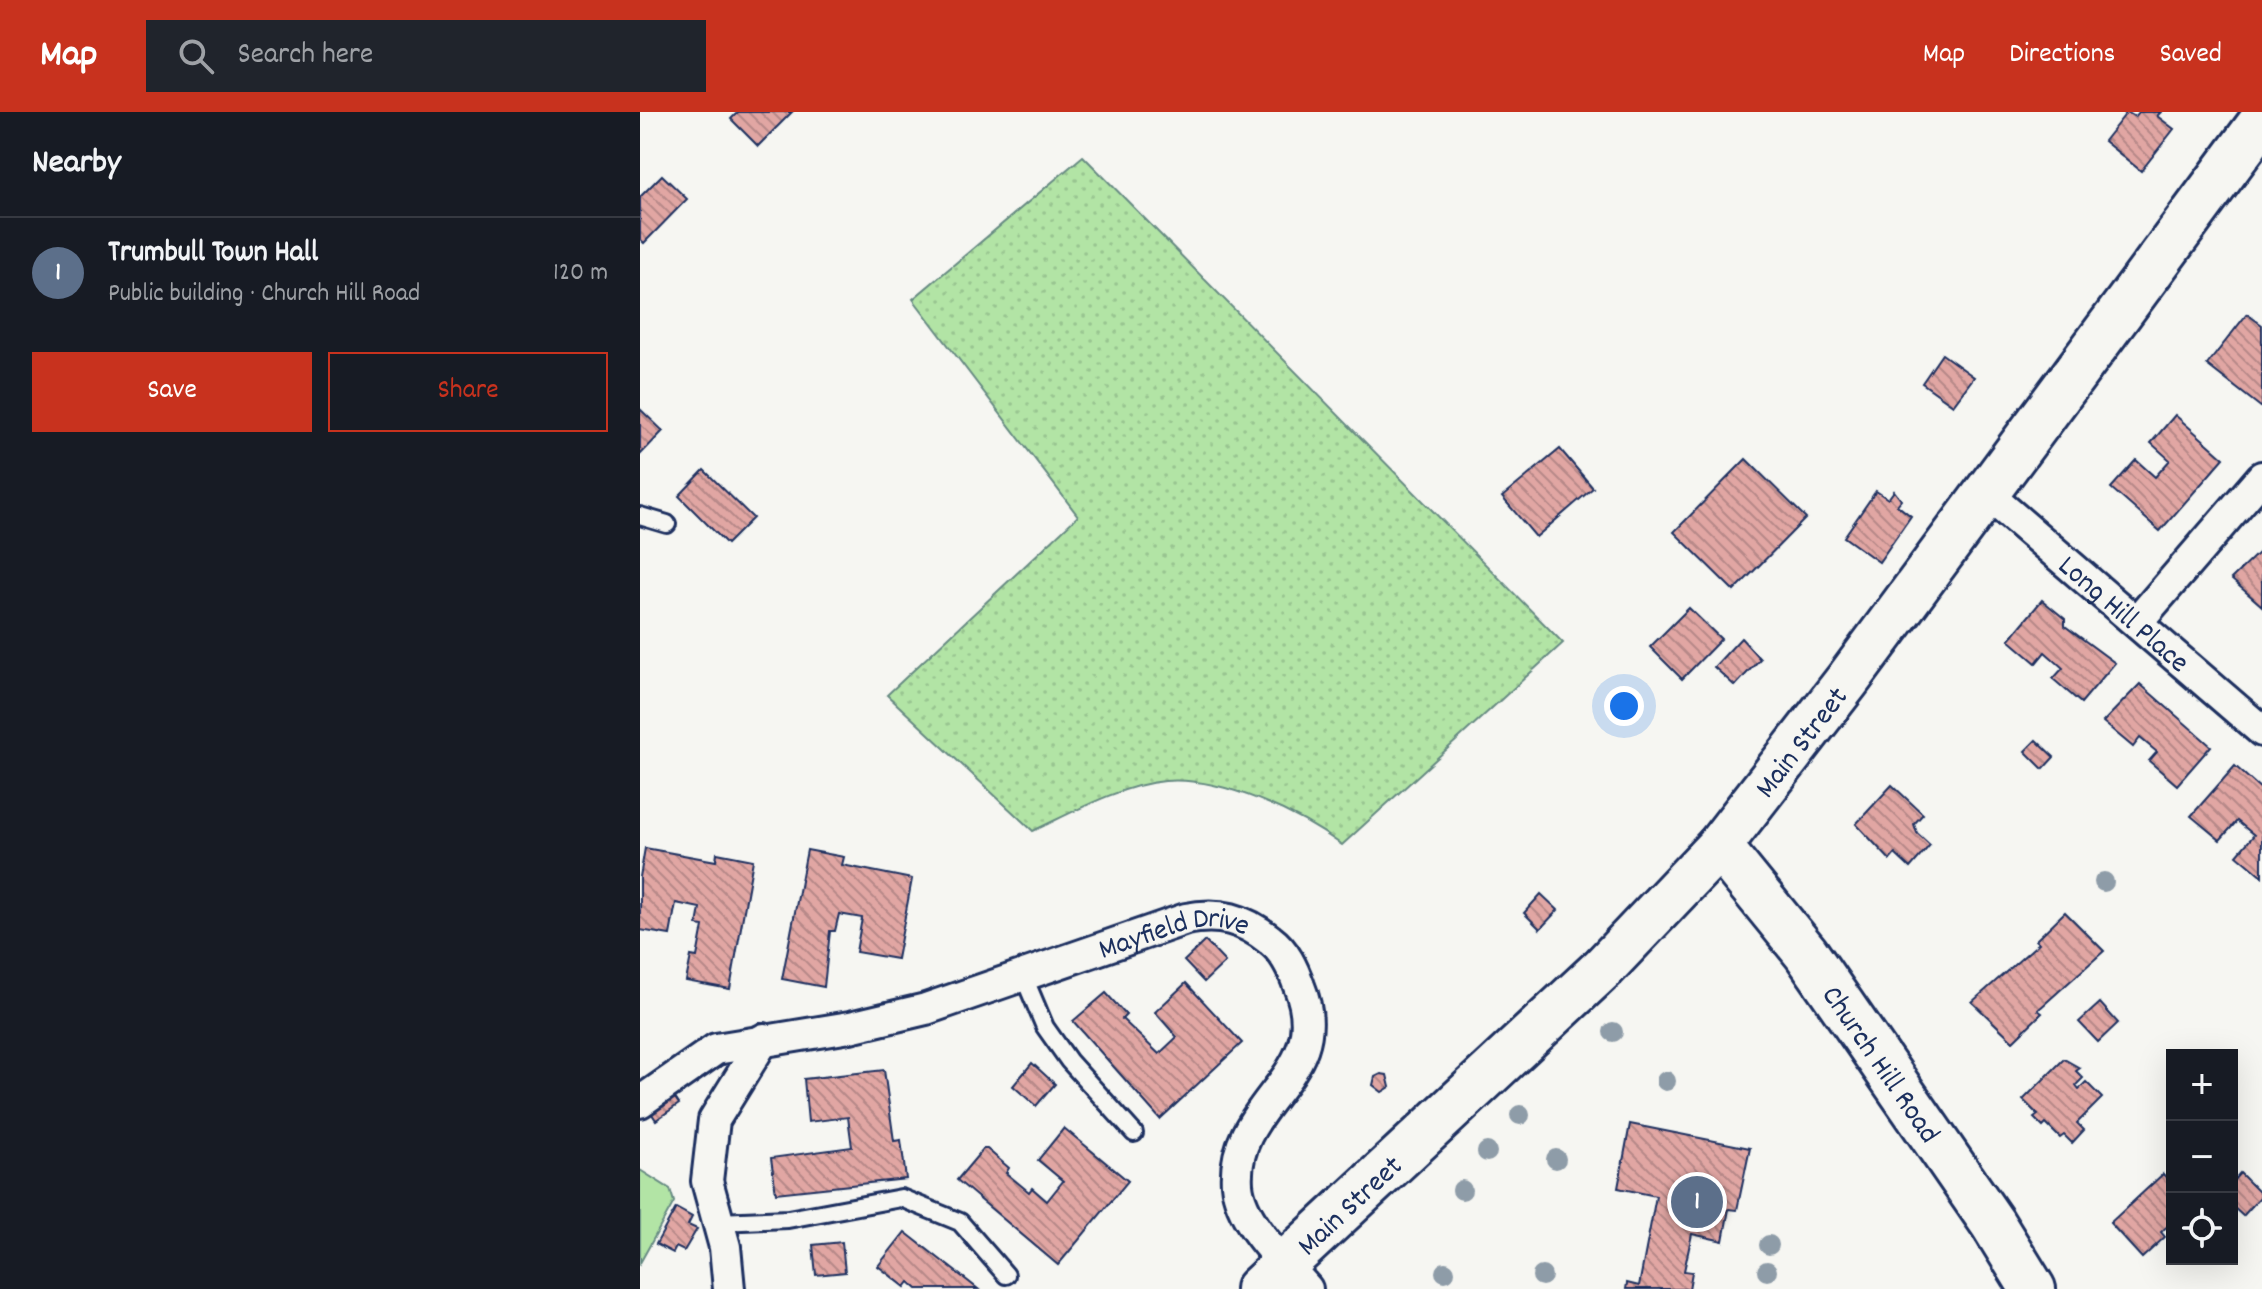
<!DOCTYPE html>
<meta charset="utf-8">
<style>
:root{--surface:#171b24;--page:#20242c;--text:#f1f3f6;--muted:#9ea1a6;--line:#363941;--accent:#c8321e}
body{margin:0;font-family:Dekko,sans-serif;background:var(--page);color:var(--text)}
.controls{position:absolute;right:24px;bottom:24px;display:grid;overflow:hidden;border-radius:0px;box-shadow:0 8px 32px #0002}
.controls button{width:72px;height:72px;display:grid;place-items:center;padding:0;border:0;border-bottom:2px solid var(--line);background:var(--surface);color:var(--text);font:40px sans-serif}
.you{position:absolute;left:984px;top:594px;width:28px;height:28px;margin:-20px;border:6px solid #fff;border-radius:50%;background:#1a73e8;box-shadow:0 0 0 12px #1a73e833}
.badge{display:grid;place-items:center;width:52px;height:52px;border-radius:50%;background:var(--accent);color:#fff;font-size:26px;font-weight:700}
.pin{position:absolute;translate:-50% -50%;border:4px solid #fff;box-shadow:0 2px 8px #0006}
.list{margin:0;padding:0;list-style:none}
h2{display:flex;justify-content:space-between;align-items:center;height:104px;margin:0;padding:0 32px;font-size:34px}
h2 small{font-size:26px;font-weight:400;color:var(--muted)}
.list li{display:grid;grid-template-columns:52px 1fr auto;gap:24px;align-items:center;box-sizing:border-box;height:112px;padding:0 32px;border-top:2px solid var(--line)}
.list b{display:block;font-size:30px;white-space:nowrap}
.list p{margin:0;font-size:26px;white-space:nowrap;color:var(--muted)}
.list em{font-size:26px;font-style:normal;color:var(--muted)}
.actions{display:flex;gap:16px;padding:24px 32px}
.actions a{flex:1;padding:18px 0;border:2px solid var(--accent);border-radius:0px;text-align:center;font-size:28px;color:var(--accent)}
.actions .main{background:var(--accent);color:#fff}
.icon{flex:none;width:44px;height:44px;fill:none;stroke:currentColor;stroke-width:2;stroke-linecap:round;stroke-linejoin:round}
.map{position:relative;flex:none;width:1622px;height:1177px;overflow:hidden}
header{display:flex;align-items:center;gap:48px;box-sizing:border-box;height:112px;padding:0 40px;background:var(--accent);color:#fff}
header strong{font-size:38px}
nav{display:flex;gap:44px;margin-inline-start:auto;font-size:28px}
.search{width:560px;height:72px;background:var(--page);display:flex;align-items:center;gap:20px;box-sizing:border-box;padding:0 28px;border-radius:0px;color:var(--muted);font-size:30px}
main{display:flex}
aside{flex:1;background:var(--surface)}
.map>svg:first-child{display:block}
.green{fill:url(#green-dots);stroke:#668a82;stroke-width:2}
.pitch{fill:#b2e4a5;stroke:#668a82;stroke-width:2}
.building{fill:url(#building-back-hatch);stroke:#1b2f5e;stroke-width:2}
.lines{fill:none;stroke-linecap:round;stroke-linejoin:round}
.service-casing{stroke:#1b2f5e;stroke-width:22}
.minor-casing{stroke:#1b2f5e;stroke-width:36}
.secondary-casing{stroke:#1b2f5e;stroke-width:50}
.service{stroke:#f6f6f2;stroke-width:16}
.minor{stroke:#f6f6f2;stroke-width:30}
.secondary{stroke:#f6f6f2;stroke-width:44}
.tree{fill:#8e9ca8}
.labels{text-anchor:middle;stroke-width:8;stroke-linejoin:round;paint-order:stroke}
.street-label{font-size:30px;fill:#1b2f5e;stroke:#f6f6f2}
</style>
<header>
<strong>Map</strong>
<div class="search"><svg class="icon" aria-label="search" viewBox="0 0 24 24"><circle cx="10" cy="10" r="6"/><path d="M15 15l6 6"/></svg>Search here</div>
<nav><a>Map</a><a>Directions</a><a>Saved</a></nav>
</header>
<main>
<aside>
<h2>Nearby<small></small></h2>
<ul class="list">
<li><span class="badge" style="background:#5c6f8a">1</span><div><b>Trumbull Town Hall</b><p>Public building · Church Hill Road</p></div><em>120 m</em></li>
</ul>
<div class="actions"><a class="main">Save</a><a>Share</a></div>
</aside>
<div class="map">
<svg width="1622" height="1177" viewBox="0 0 1622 1177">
<defs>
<pattern id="green-dots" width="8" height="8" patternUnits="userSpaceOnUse" patternTransform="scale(2)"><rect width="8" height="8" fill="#b2e4a5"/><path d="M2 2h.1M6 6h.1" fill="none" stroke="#98c490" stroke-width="1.8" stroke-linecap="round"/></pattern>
<pattern id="building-back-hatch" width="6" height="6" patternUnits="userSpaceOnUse" patternTransform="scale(2)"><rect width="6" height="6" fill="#e1a6a3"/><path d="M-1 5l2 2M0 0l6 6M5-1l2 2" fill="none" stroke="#b68888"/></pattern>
</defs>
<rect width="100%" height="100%" fill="#f6f6f2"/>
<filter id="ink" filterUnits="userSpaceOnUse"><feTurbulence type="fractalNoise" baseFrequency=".0125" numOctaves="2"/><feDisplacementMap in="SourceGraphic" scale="16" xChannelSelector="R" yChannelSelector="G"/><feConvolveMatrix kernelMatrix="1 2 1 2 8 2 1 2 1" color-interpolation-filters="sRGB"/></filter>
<g filter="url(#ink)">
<path class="green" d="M 443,44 L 923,531 L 702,733 C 658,701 581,664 525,669 C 481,673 433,700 393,719 L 247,583 L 438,404 L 273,187 Z"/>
<polygon class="pitch" points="0,1058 30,1077 34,1090 0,1151"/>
<g class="building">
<polygon points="98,0 152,0 118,34 91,7"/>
<polygon points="1487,0 1495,5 1499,0 1521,0 1517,4 1534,17 1501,59 1464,29"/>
<polygon points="22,63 47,87 4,131 0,127 0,85"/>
<polygon points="1607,202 1622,213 1622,296 1567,253"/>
<polygon points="1302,242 1334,265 1313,293 1282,271"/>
<polygon points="0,297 23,319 0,343"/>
<polygon points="1535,303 1584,346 1520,419 1471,376 1496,348 1515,365 1530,348 1511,331"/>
<polygon points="920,337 953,376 896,425 862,385"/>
<polygon points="1106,347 1166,406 1094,479 1034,420"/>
<polygon points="64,358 113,406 87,432 39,384"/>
<polygon points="1236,379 1248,387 1254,379 1261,388 1257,393 1271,404 1239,450 1204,425"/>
<polygon points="1622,437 1622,494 1591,467"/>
<polygon points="1402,488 1425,507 1425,514 1475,551 1441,591 1413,567 1423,556 1405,540 1396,551 1369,528"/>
<polygon points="1049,496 1081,527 1042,567 1010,535"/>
<polygon points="1101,526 1120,547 1095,574 1074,555"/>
<polygon points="1500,572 1571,634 1537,673 1509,649 1517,640 1500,626 1493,635 1463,610"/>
<polygon points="1396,628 1414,645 1403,657 1385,639"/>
<polygon points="1595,654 1622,678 1622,764 1597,743 1614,723 1597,709 1580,728 1551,704"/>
<polygon points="1252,673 1283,702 1274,712 1277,721 1290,733 1270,756 1255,742 1250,748 1216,712"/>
<polygon points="5,736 76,749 77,741 113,748 90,877 46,869 51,844 57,845 63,814 57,813 60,796 36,791 30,823 0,818 0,765"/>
<polygon points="167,738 204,745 202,753 272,767 257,847 216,840 222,806 199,802 195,819 190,819 184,875 142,867"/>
<polygon points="901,782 918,798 900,817 884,801"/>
<polygon points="1425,800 1464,839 1398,898 1402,901 1373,929 1332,890 1399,831 1396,828"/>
<polygon points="565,829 585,850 564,870 544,849"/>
<polygon points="546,871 602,931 520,1007 433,909 466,881 486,903 482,907 519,942 537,925 515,900"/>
<polygon points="1460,891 1478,911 1458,930 1439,910"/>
<polygon points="1424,947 1440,956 1436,959 1443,966 1436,973 1439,977 1446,970 1462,986 1437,1011 1444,1018 1432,1031 1424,1023 1420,1026 1406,1012 1403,1015 1394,1006 1398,1003 1383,988"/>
<polygon points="392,951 415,972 396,994 373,974"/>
<polygon points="244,958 254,1029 261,1028 266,1067 136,1081 131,1046 212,1035 208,1005 168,1010 164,967"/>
<polygon points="741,962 747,963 750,975 742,980 733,973 735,965"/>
<polygon points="33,983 39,992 16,1008 10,999"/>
<polygon points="990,1012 1110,1036 1097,1098 1089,1097 1083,1129 1052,1122 1044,1159 1052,1160 1049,1177 986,1177 987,1171 999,1174 1016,1084 978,1076"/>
<polygon points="424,1016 488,1069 418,1153 317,1068 343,1037 347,1037 369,1056 366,1061 389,1080 392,1076 407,1089 423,1069 398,1048"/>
<polygon points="1600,1061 1622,1083 1603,1104 1592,1094 1592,1070"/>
<polygon points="1523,1062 1532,1072 1532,1103 1528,1106 1532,1110 1521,1120 1525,1125 1502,1146 1470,1111"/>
<polygon points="36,1096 52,1105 48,1113 57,1117 44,1139 36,1135 33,1141 16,1132"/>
<polygon points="265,1120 338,1177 277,1177 269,1170 265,1175 238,1154"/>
<polygon points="202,1130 205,1160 176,1163 173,1133"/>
</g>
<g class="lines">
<g class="service-casing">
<g id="service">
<polyline points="0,404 27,412"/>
<polyline points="384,865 405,915 429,949 494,1021"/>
<polyline points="78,1110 148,1107 261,1086 320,1110 366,1163"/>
</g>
</g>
<g class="minor-casing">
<g id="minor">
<path id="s1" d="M 1347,382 L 1622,619"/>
<polyline points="1497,510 1622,365"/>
<path id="s2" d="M 0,990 L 76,937 L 210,915 L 286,897 L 546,807 C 579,800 604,807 630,828 C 645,839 653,857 659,874 C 696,964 591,988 597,1072 C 600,1110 643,1149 667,1177"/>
<polyline points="89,1177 85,1135 67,1069 74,1008 124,927"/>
</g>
</g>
<g class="secondary-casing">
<g id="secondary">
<path id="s3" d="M 1079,734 L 1166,841 L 1353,1112 L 1393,1177"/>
<path id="s4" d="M 618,1177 L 964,855 L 1079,734 L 1207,569 L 1622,9"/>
</g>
</g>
<use href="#service" class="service"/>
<use href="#minor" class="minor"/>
<use href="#secondary" class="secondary"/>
</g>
<g class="tree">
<circle cx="1464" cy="770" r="10"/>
<circle cx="973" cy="920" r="10"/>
<circle cx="1026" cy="969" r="10"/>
<circle cx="880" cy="1003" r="10"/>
<circle cx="847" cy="1040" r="10"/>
<circle cx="916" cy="1047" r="10"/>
<circle cx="822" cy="1078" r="10"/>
<circle cx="1129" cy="1133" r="10"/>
<circle cx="1127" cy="1159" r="10"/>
<circle cx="805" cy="1160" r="10"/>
<circle cx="902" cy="1164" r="10"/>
</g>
</g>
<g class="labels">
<g class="street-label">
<text dy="10" stroke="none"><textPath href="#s1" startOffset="182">Long Hill Place</textPath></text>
<text dy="10" stroke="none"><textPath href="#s4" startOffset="772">Main Street</textPath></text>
<text dy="10" stroke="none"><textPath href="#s2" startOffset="568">Mayfield Drive</textPath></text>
<text dy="10" stroke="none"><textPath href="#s3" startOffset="272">Church Hill Road</textPath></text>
<text dy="10" stroke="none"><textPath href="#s4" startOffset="124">Main Street</textPath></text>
</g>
</g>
</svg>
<div class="controls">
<button>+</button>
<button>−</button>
<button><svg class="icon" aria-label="locate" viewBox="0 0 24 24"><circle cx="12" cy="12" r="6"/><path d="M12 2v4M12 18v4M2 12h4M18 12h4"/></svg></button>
</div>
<div class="you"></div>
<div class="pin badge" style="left:1057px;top:1090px;background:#5c6f8a">1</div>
</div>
</main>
